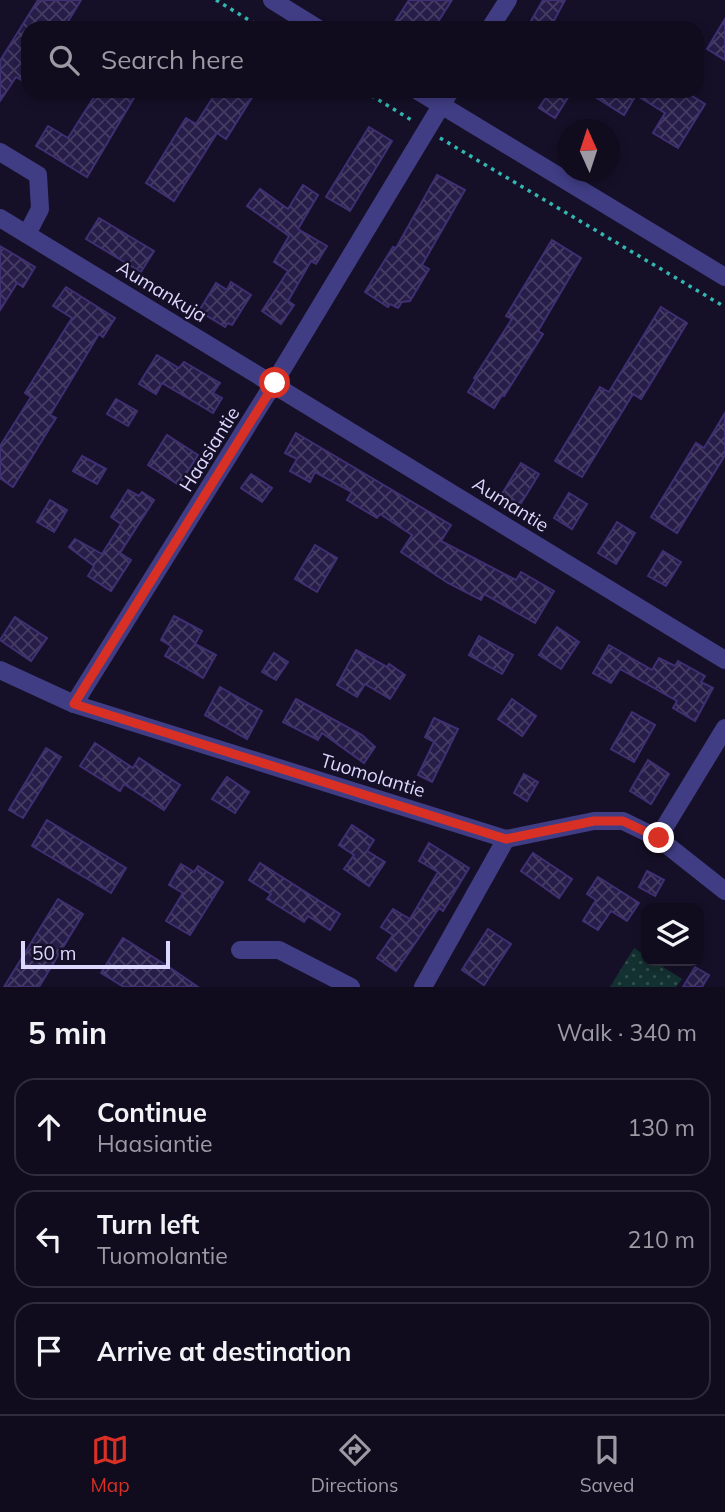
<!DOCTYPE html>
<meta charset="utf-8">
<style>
:root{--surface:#100c1d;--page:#1e1a2a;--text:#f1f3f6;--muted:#9c9ba4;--line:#302c3b;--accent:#d93025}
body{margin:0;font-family:Mulish,sans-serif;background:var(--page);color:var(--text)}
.controls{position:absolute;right:21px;bottom:21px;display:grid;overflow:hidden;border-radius:14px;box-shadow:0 4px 10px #0003}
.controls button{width:63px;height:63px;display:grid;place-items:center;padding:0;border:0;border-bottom:2px solid var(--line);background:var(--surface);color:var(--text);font:35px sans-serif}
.compass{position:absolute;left:557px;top:119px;width:63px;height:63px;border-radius:50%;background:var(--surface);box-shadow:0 4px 10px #0003;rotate:357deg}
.scale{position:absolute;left:21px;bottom:18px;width:149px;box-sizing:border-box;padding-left:7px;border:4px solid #ddd8fe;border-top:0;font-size:19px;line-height:24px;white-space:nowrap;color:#ddd8fe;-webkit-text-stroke:5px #151027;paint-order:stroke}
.stop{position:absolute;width:21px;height:21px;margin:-16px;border:5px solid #d93025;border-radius:50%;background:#fff}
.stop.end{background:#d93025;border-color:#fff;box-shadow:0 2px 7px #0008}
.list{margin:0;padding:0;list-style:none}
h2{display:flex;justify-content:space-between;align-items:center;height:91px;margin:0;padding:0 28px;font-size:30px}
h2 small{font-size:23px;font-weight:400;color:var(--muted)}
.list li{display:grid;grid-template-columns:46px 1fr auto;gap:21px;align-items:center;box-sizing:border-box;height:98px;margin:0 14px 14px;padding:0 14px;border:2px solid var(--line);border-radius:21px}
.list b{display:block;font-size:26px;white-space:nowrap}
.list p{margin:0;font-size:23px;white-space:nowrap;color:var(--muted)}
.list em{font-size:23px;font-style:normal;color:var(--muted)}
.icon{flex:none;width:38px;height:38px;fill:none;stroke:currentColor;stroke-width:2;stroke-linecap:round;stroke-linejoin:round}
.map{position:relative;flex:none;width:725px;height:987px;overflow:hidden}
.search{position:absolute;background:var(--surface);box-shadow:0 4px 10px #0003;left:21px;right:21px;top:21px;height:77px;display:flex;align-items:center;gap:18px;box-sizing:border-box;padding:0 24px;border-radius:21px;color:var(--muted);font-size:26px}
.sheet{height:427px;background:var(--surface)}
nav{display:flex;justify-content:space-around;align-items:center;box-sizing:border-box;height:98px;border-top:2px solid var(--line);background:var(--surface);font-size:19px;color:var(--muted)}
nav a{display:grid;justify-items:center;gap:4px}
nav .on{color:var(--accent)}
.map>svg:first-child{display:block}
.grass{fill:url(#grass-dots)}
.building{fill:url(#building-cross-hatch);stroke:#3e3073;stroke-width:2}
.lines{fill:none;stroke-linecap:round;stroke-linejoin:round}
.path{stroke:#33b7b1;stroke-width:3.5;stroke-dasharray:3.5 5;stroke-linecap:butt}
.minor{stroke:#413d85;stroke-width:18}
.tertiary{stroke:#413d85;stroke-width:18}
.route{stroke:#d93025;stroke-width:9}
.labels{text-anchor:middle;stroke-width:5;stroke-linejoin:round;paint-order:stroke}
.street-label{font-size:19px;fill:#ddd8fe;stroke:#151027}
</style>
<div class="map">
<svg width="725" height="987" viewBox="0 0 725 987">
<defs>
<pattern id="grass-dots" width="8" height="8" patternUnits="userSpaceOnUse" patternTransform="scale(1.75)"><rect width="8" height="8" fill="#143131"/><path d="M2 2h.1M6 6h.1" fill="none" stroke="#364e50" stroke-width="1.8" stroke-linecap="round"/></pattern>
<pattern id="building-cross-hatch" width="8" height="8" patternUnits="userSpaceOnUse" patternTransform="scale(1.75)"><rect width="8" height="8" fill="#261d48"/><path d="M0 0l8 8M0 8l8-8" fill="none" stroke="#453d63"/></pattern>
</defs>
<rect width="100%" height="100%" fill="#151027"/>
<polygon class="grass" points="634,948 646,956 646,961 654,961 682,979 676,987 610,987"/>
<g class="building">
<polygon points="38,0 81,0 64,28 28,28 28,84 16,77 0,101 0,61"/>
<polygon points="409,0 452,0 434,28 391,28"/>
<polygon points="543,0 565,0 550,28 527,28"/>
<polygon points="725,19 725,60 707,49"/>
<polygon points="98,91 138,91 87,177 36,146 48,126 68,138"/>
<polygon points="217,91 256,91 226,139 217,133 174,201 146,183 186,118 196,124"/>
<polygon points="550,91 572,91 555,118 539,108"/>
<polygon points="586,91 684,91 705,104 678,148 653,133 665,113 636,95 624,115"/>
<polygon points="369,127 392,141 350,211 326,197"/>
<polygon points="437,175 465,190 422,265 429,269 410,301 402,302 398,308 390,304 388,307 365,292 393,247 396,248"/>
<polygon points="303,185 318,195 298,229 327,246 316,264 311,261 288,301 294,305 281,324 262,311 288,271 274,262 289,236 247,206 260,189 288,209"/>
<polygon points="99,218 154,251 141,272 86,239"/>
<polygon points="552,240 581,258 538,331 543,334 504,396 502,395 494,408 468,392 476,379 474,378 512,319 506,316"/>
<polygon points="0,246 35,267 23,287 17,283 0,310"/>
<polygon points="231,282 251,295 232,325 228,323 225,327 199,311 216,283 227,290"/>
<polygon points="66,287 115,318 103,337 99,334 50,415 56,418 13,487 0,478 0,446 31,397 25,393 72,318 53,306"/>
<polygon points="661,307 687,323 641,399 633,394 582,477 555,461 600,387 609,392"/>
<polygon points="157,355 179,368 184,362 220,383 213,393 222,398 213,413 162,383 156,394 139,384"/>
<polygon points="116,399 137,411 128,426 107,414"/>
<polygon points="725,413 725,455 677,533 651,517 696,443 704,448"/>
<polygon points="296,433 451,525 441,541 516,580 521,572 554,591 535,623 484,594 481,600 448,583 401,552 412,535 380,514 377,518 347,500 352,492 315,472 310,482 290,471 297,459 285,453"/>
<polygon points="167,435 198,455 179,485 148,465"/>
<polygon points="82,456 106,469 97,484 73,471"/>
<polygon points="521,463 539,474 520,505 502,494"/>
<polygon points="251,474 272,488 262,502 241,488"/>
<polygon points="128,490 139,496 142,492 154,500 120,553 131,560 111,591 88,576 94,566 69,547 75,539 102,554 121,524 111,517"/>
<polygon points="569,493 587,504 572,529 554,518"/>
<polygon points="50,500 67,510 54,532 37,522"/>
<polygon points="617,522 635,533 616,564 598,553"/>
<polygon points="315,545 337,558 317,592 295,579"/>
<polygon points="663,551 681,562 666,586 648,576"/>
<polygon points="174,616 202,631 195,644 216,655 203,678 165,656 171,646 161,640"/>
<polygon points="15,617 47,638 31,661 0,640"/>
<polygon points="557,627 579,642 561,669 539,655"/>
<polygon points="479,636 513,655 502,674 469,655"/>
<polygon points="609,645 652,670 659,658 675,666 678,661 705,676 701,682 713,688 695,721 673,708 677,701 620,669 611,683 593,673"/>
<polygon points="356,650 387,667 389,664 405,675 390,699 365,684 357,697 337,685"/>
<polygon points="274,653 288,662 276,680 262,672"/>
<polygon points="220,687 262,711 247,739 205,715"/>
<polygon points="296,699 362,735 375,747 364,763 322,733 318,740 283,722"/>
<polygon points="512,699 536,716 522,736 498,719"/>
<polygon points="632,712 655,725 634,762 611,749"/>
<polygon points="434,718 458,729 432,782 418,775 434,742 425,737"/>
<polygon points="95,743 133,768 139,758 180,785 164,810 124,784 120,791 80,766"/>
<polygon points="46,748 61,757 23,818 9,810"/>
<polygon points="648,760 669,774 651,804 630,791"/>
<polygon points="524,774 538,782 527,801 514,793"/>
<polygon points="227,777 249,792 235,813 212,799"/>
<polygon points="47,820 126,868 111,893 32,846"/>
<polygon points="352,825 374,840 367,851 385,862 369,886 344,869 354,855 339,845"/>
<polygon points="429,843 469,868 443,911 439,908 396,971 377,958 393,935 381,927 393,909 410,919 438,872 419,861"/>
<polygon points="533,853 572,879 559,898 521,871"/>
<polygon points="260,863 340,914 330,930 308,916 304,922 267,899 271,894 249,880"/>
<polygon points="181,864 194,872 198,866 223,882 190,935 166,921 183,893 169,885"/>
<polygon points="647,871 664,880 655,896 639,887"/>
<polygon points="598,877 639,903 627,921 611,911 598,930 583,921 596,900 587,894"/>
<polygon points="58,899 83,914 39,987 4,987"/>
<polygon points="488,929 511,944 484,985 462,970"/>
<polygon points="123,938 172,969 198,987 124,987 101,973"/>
<polygon points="695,967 709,975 702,987 683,987"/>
</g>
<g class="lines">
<g class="path">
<polyline points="216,0 262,28"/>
<polyline points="364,91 413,121"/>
<polyline points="440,138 725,307"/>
</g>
<g class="minor">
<polyline points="490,28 508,0"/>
<polyline points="0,152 38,175 40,209 27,234"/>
<polyline points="0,218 725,660"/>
<polyline points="0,670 74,704 506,839 594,821 623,821 658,838 725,891"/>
<polyline points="74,704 274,383 450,91"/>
<polyline points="658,838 725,728"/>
<polyline points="240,950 279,950 351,987"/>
<polyline points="423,987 506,839"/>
</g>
<g class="tertiary">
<polyline points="272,0 317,28"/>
<polyline points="418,91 725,277"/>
</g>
</g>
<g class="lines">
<polyline class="route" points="275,383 74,704 506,839 594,821 623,821 659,838"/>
</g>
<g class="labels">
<g class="street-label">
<text transform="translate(162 291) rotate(31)" y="7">Aumankuja</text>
<text transform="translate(209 449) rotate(-58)" y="7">Haasiantie</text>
<text transform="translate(511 504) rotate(32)" y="7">Aumantie</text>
<text transform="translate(373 775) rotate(17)" y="7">Tuomolantie</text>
</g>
</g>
</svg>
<div class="controls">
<button><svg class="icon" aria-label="layers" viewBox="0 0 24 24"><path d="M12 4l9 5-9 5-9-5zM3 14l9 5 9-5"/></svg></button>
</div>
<svg class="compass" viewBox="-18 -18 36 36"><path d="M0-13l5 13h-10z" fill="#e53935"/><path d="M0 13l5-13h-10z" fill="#9c9ba4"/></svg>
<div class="scale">50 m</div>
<div class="stop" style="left:275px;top:383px"></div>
<div class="stop end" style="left:659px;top:838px"></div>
<div class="search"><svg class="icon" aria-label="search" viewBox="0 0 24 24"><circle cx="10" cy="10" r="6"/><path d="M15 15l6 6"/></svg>Search here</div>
</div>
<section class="sheet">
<h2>5 min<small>Walk · 340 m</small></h2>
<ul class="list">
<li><svg class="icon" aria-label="ahead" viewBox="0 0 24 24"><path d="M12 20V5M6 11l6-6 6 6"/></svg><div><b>Continue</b><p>Haasiantie</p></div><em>130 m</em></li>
<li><svg class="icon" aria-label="left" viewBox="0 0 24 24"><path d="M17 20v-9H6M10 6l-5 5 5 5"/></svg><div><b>Turn left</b><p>Tuomolantie</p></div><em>210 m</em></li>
<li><svg class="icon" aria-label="arrive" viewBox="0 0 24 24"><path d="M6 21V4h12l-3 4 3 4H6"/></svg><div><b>Arrive at destination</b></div></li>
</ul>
</section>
<nav>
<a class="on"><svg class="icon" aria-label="map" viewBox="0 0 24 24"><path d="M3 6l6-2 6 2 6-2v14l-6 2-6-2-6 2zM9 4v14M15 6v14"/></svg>Map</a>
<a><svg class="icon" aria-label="directions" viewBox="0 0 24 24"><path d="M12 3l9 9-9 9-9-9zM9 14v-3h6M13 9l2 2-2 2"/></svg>Directions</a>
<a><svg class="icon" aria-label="saved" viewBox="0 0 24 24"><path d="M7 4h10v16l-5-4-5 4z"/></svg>Saved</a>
</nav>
